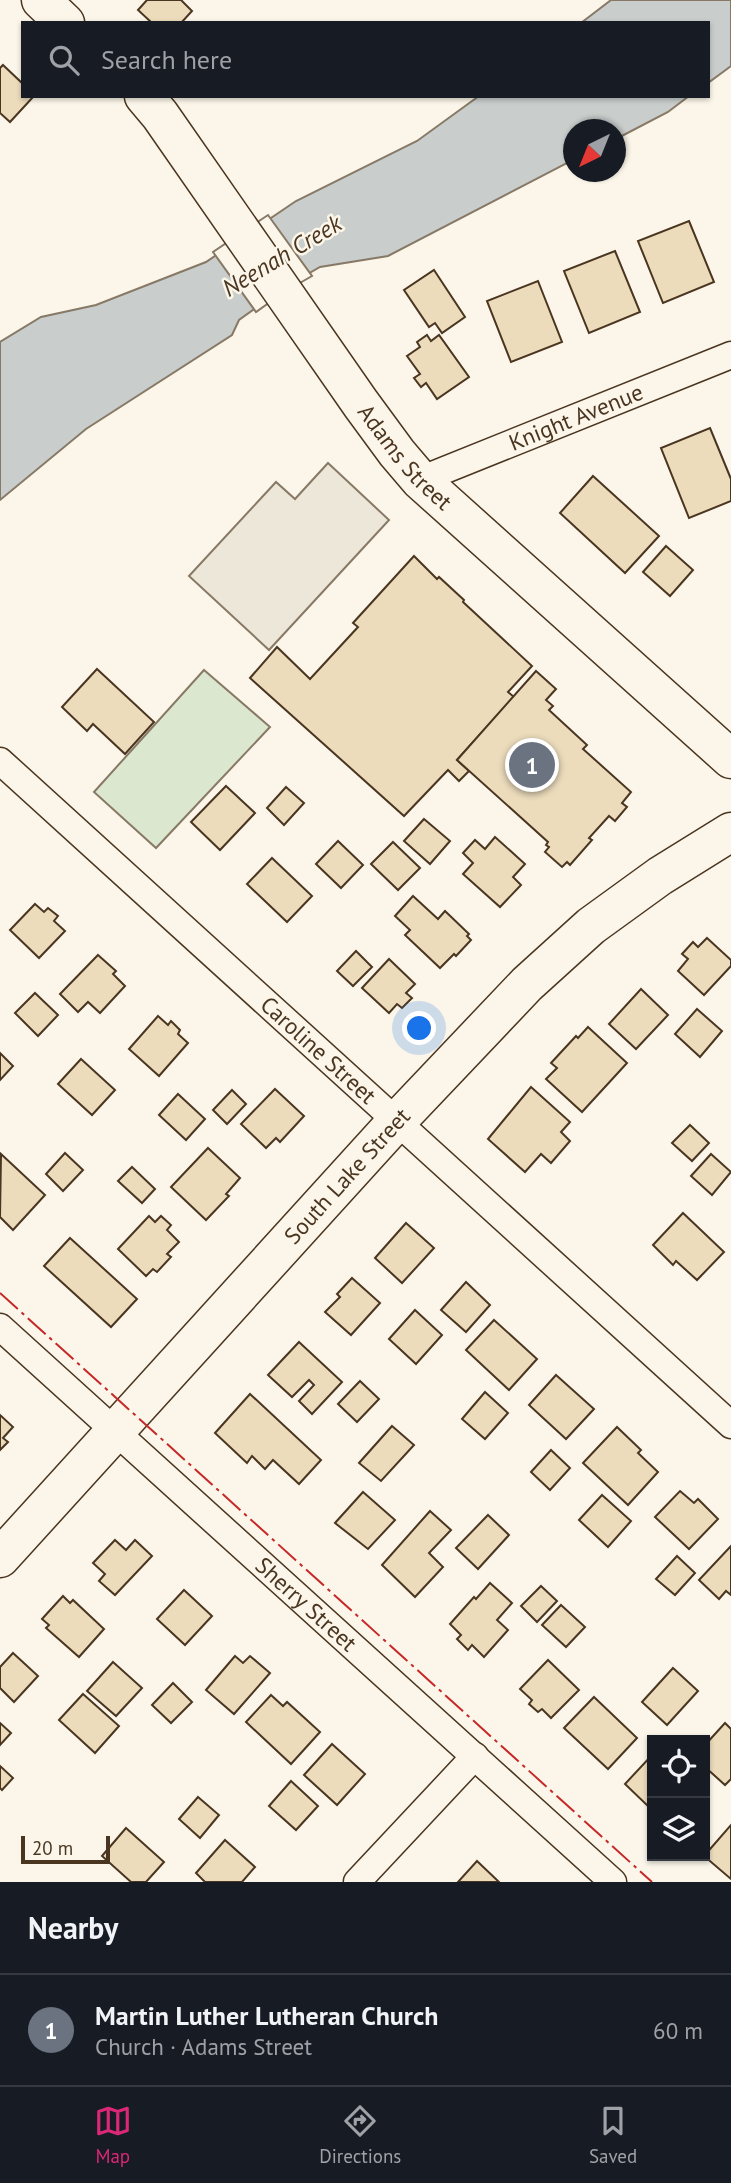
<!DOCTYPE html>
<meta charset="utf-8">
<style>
:root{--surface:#171b24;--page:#242831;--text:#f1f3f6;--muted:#9ea1a6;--line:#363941;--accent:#db2777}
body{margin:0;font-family:"PT Sans",sans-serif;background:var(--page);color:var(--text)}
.controls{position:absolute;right:21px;bottom:21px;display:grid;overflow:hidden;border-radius:0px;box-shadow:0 2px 5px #0004}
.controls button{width:63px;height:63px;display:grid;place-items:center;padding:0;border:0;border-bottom:2px solid var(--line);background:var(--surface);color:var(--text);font:35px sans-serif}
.compass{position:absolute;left:563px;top:119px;width:63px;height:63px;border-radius:50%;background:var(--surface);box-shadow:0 2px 5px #0004;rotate:223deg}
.scale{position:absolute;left:21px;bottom:18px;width:89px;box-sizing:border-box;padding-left:7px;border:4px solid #4a3520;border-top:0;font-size:19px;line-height:24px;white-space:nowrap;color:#4a3520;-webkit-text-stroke:5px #fbf6e9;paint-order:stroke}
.you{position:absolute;left:420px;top:1029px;width:24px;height:24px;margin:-18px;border:5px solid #fff;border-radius:50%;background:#1a73e8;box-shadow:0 0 0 10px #1a73e833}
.badge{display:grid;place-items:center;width:46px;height:46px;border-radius:50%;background:var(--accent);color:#fff;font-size:23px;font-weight:700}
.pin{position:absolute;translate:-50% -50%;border:4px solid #fff;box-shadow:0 2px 7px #0006}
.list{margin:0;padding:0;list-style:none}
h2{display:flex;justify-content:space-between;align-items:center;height:91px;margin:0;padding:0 28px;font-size:30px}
h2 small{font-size:23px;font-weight:400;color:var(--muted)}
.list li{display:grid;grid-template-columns:46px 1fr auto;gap:21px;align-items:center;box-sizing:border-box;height:112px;padding:0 28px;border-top:2px solid var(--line)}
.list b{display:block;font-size:26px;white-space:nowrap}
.list p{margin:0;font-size:23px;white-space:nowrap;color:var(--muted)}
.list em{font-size:23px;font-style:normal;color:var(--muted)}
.icon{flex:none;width:38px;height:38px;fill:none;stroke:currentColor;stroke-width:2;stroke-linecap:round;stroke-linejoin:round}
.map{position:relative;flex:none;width:731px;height:1882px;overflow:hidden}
.search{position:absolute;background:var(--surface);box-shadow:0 2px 5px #0004;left:21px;right:21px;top:21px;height:77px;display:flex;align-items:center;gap:18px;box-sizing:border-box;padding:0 24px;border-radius:0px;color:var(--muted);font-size:26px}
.sheet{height:203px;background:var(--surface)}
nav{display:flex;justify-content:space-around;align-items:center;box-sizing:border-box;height:98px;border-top:2px solid var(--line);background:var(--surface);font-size:19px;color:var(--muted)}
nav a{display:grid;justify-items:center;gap:4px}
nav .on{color:var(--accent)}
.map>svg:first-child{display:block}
.green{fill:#dce7d0;stroke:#887966;stroke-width:2}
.parking{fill:#ede7d9;stroke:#887966;stroke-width:2}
.water{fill:#c9cecd;stroke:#887966;stroke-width:2}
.pier{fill:#fbf6e9;stroke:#887966;stroke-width:2}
.building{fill:#ecdcbc;stroke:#4a3520;stroke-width:2}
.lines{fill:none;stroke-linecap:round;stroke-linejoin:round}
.street-casing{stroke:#4a3520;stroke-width:29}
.secondary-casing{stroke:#4a3520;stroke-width:41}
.street{stroke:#fbf6e9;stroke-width:26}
.secondary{stroke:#fbf6e9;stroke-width:38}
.power{stroke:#c62828;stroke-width:2;stroke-dasharray:24 5 3.5 5;stroke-linecap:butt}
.labels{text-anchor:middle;stroke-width:5;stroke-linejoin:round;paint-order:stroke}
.street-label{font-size:23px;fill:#4a3520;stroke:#fbf6e9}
.water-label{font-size:24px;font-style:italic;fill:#4a3520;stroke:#fbf6e9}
</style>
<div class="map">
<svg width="731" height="1882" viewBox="0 0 731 1882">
<rect width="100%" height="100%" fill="#fbf6e9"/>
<polygon class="green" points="204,670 270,727 156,848 94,792"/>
<polygon class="parking" points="328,463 389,520 269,650 189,576 276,482 295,499"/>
<g class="water">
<polygon points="611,0 731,0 731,66 708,83 708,23 581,23"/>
<polygon points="479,96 689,96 668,112 616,139 616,130 574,130 573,160 388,256 320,267 282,289 239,320 232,335 86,429 0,500 0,342 41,317 96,305 206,262 296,201 417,141"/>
</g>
<polygon class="pier" points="268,215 312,276 284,292 256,312 213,252"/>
<g class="building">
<polygon points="147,0 181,0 192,11 181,23 152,23 138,10"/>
<polygon points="3,65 23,84 23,96 34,96 10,122 0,113 0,68"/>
<polygon points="689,221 714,282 663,303 638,241"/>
<polygon points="615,251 640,312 589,333 564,271"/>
<polygon points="434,270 465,317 442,333 435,323 429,327 404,290"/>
<polygon points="538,281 562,342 511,362 487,301"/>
<polygon points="427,335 431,341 439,335 469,377 437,399 426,383 421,387 414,378 420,374 407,356 420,347 417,342"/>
<polygon points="710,428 731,479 731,501 689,518 661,448"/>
<polygon points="593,476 659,536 625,573 560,513"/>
<polygon points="666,546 693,570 670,596 643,572"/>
<polygon points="414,556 437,579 439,577 464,600 463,602 532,666 508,692 514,697 457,760 469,771 459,781 448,770 404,816 250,678 277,647 310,679 358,627 353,623"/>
<polygon points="97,669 154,722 125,754 93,724 87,731 62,707"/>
<polygon points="536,671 556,689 546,700 553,706 549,710 587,745 583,749 631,792 622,803 627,807 615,821 609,816 589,838 592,840 570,865 567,862 562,867 545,852 549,847 546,845 548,842 457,760"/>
<polygon points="226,786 255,813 220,850 191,822"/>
<polygon points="286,787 304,803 284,825 267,808"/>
<polygon points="424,819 450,841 430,864 404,841"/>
<polygon points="495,837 525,864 513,877 521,885 500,907 463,874 473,863 463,853 475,840 485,849"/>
<polygon points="338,841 363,865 341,888 316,864"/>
<polygon points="393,842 420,868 398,890 371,864"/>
<polygon points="272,858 312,896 287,922 247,884"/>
<polygon points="413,896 438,919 445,911 469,934 467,936 471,940 456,956 454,954 440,968 405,935 410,930 395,916"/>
<polygon points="35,904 44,912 48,908 58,916 54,921 65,931 39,958 10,930"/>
<polygon points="707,938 731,960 731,966 704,995 678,971 688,959 682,954 693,942 698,947"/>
<polygon points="356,951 372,967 353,986 337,971"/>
<polygon points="98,955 116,971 113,974 125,986 100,1013 88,1002 78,1012 60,994"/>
<polygon points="389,959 415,984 406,993 412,998 402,1008 397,1004 389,1013 362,988"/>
<polygon points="641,989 668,1015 636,1049 609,1024"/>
<polygon points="35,993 58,1015 38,1036 15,1013"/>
<polygon points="697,1009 722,1031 700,1057 675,1034"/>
<polygon points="158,1016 168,1025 171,1021 180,1030 178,1034 188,1043 159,1076 129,1049"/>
<polygon points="588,1027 627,1063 582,1112 546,1079 557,1068 551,1063 576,1036 578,1038"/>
<polygon points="0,1053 13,1066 0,1080"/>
<polygon points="81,1059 115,1090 92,1115 58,1084"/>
<polygon points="531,1087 570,1122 561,1132 570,1141 551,1163 541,1154 525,1172 488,1139"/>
<polygon points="275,1089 304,1116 280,1142 276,1138 266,1148 241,1124"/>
<polygon points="232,1090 246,1104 227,1124 213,1110"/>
<polygon points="178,1094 205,1119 186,1140 159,1115"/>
<polygon points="690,1125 709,1143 692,1161 672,1143"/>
<polygon points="208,1148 240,1178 226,1194 229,1196 206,1220 171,1187"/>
<polygon points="65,1153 83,1170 63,1191 46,1174"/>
<polygon points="1,1154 45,1195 13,1230 0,1217"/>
<polygon points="711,1154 731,1172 712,1195 691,1176"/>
<polygon points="132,1167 155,1189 142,1203 118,1181"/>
<polygon points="683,1213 724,1252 697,1280 676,1261 673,1265 653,1245"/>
<polygon points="149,1216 155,1222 161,1216 171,1225 167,1230 179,1242 167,1254 171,1257 157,1272 153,1269 146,1276 118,1249"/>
<polygon points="406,1223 434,1248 402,1283 375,1258"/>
<polygon points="70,1238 137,1299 111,1327 44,1266"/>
<polygon points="352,1278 380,1303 351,1335 325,1312 340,1297 337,1294"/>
<polygon points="466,1282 490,1305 466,1332 441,1310"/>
<polygon points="415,1310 442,1335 416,1364 389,1339"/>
<polygon points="494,1320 537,1359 509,1390 466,1350"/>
<polygon points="299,1342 342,1382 312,1414 299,1401 314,1385 309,1380 292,1397 268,1375"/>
<polygon points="556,1375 594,1409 566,1439 529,1405"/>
<polygon points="360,1381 379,1399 357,1422 338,1404"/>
<polygon points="485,1392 508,1413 485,1439 462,1419"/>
<polygon points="250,1394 321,1460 299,1484 273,1460 265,1469 252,1456 247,1463 215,1433"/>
<polygon points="0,1415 13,1427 3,1438 8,1442 0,1450"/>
<polygon points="392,1426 414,1445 381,1481 359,1463"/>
<polygon points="617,1427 641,1450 638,1453 658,1472 628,1505 583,1463"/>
<polygon points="551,1450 570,1468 550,1490 531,1472"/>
<polygon points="680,1491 694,1503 698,1499 718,1519 689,1549 655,1517"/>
<polygon points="363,1492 395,1520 368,1549 335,1523"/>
<polygon points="602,1495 631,1521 608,1547 579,1520"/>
<polygon points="430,1511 451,1530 429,1553 443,1567 415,1597 382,1565"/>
<polygon points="488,1515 509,1535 478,1569 456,1548"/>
<polygon points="115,1540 126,1550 135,1540 152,1556 115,1595 99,1581 105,1574 93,1563"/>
<polygon points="731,1546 731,1595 726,1591 719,1599 699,1580"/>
<polygon points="677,1556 695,1573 675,1595 656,1579"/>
<polygon points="490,1583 512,1603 497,1620 508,1630 484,1657 472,1645 468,1650 457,1639 461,1635 450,1624 474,1597 476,1599"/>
<polygon points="541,1586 557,1601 537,1622 521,1606"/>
<polygon points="184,1590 212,1616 185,1645 157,1619"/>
<polygon points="63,1596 70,1603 73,1600 104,1629 79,1657 46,1628 49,1625 42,1619"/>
<polygon points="561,1605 585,1627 566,1647 542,1625"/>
<polygon points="13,1653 38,1676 14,1702 0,1688 0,1667"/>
<polygon points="235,1656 243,1663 250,1656 270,1673 234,1714 206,1690"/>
<polygon points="548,1660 579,1690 551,1718 542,1709 538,1712 529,1704 532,1700 520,1689"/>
<polygon points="113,1662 142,1688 116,1716 87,1691"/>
<polygon points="673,1668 698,1691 667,1725 642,1702"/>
<polygon points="173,1683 192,1702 171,1723 152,1705"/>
<polygon points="83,1694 119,1726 95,1753 59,1720"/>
<polygon points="271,1695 283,1706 287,1702 320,1732 291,1764 246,1722"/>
<polygon points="594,1697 637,1738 608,1769 564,1728"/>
<polygon points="0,1723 11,1733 0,1745"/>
<polygon points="725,1723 731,1729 731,1779 725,1785 705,1767 705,1745"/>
<polygon points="332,1744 365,1774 337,1805 304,1775"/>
<polygon points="652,1755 652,1810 625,1784"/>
<polygon points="0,1766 13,1778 2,1790 0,1788"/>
<polygon points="291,1781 318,1806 296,1830 269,1806"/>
<polygon points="198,1797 219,1815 200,1838 179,1819"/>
<polygon points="731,1825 731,1879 704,1856"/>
<polygon points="126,1828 164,1862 146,1882 131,1882 102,1856"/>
<polygon points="225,1840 255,1867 242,1882 205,1882 196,1873"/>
<polygon points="477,1861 499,1882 458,1882"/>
</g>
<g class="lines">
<g class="street-casing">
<g id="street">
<path id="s1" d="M 420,480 L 731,355"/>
<path id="s2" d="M 0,761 L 731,1425"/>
<path id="s3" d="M 0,1327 L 613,1882"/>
<polyline points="357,1882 475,1756"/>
</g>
</g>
<g class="secondary-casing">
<g id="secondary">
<polyline points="41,0 65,23"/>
<path id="s4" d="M 144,96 L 160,115 L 361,404 L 397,453 L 420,480 L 731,759"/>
<path id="s5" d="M 0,1558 L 396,1122 L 527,984 L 591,926 L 660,876 L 731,832"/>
</g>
</g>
<use href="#street" class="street"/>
<use href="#secondary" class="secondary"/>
<polyline class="power" points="0,1293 652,1882"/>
</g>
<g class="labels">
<g class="street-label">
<text dy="8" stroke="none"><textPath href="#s1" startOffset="168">Knight Avenue</textPath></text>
<text dy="8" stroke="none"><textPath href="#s4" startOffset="446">Adams Street</textPath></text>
<text dy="8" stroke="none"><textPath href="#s2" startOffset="430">Caroline Street</textPath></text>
<text dy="8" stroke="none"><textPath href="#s5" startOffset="516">South Lake Street</textPath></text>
<text dy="8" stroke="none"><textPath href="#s3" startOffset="413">Sherry Street</textPath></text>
</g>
<g class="water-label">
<text transform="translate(282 256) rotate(-31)" y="8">Neenah Creek</text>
</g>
</g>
</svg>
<div class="controls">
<button><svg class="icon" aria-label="locate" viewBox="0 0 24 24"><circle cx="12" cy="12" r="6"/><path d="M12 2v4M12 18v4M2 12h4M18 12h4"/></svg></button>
<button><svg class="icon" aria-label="layers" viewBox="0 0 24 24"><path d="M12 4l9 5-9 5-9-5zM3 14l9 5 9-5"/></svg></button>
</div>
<svg class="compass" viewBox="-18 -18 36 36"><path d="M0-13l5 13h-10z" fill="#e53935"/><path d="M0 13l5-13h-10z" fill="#9ea1a6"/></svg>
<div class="scale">20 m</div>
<div class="you"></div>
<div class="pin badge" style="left:532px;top:765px;background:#6b7280">1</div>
<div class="search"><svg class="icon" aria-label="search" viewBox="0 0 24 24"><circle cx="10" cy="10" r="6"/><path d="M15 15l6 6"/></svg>Search here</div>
</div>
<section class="sheet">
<h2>Nearby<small></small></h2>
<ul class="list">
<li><span class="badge" style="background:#6b7280">1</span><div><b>Martin Luther Lutheran Church</b><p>Church · Adams Street</p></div><em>60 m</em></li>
</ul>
</section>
<nav>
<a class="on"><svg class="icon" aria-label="map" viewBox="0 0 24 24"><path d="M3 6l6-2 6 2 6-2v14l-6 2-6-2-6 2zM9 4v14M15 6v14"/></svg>Map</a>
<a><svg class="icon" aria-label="directions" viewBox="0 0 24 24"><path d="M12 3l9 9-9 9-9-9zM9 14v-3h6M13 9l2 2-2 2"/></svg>Directions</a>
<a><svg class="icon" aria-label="saved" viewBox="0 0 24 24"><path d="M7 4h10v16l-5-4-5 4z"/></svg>Saved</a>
</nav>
